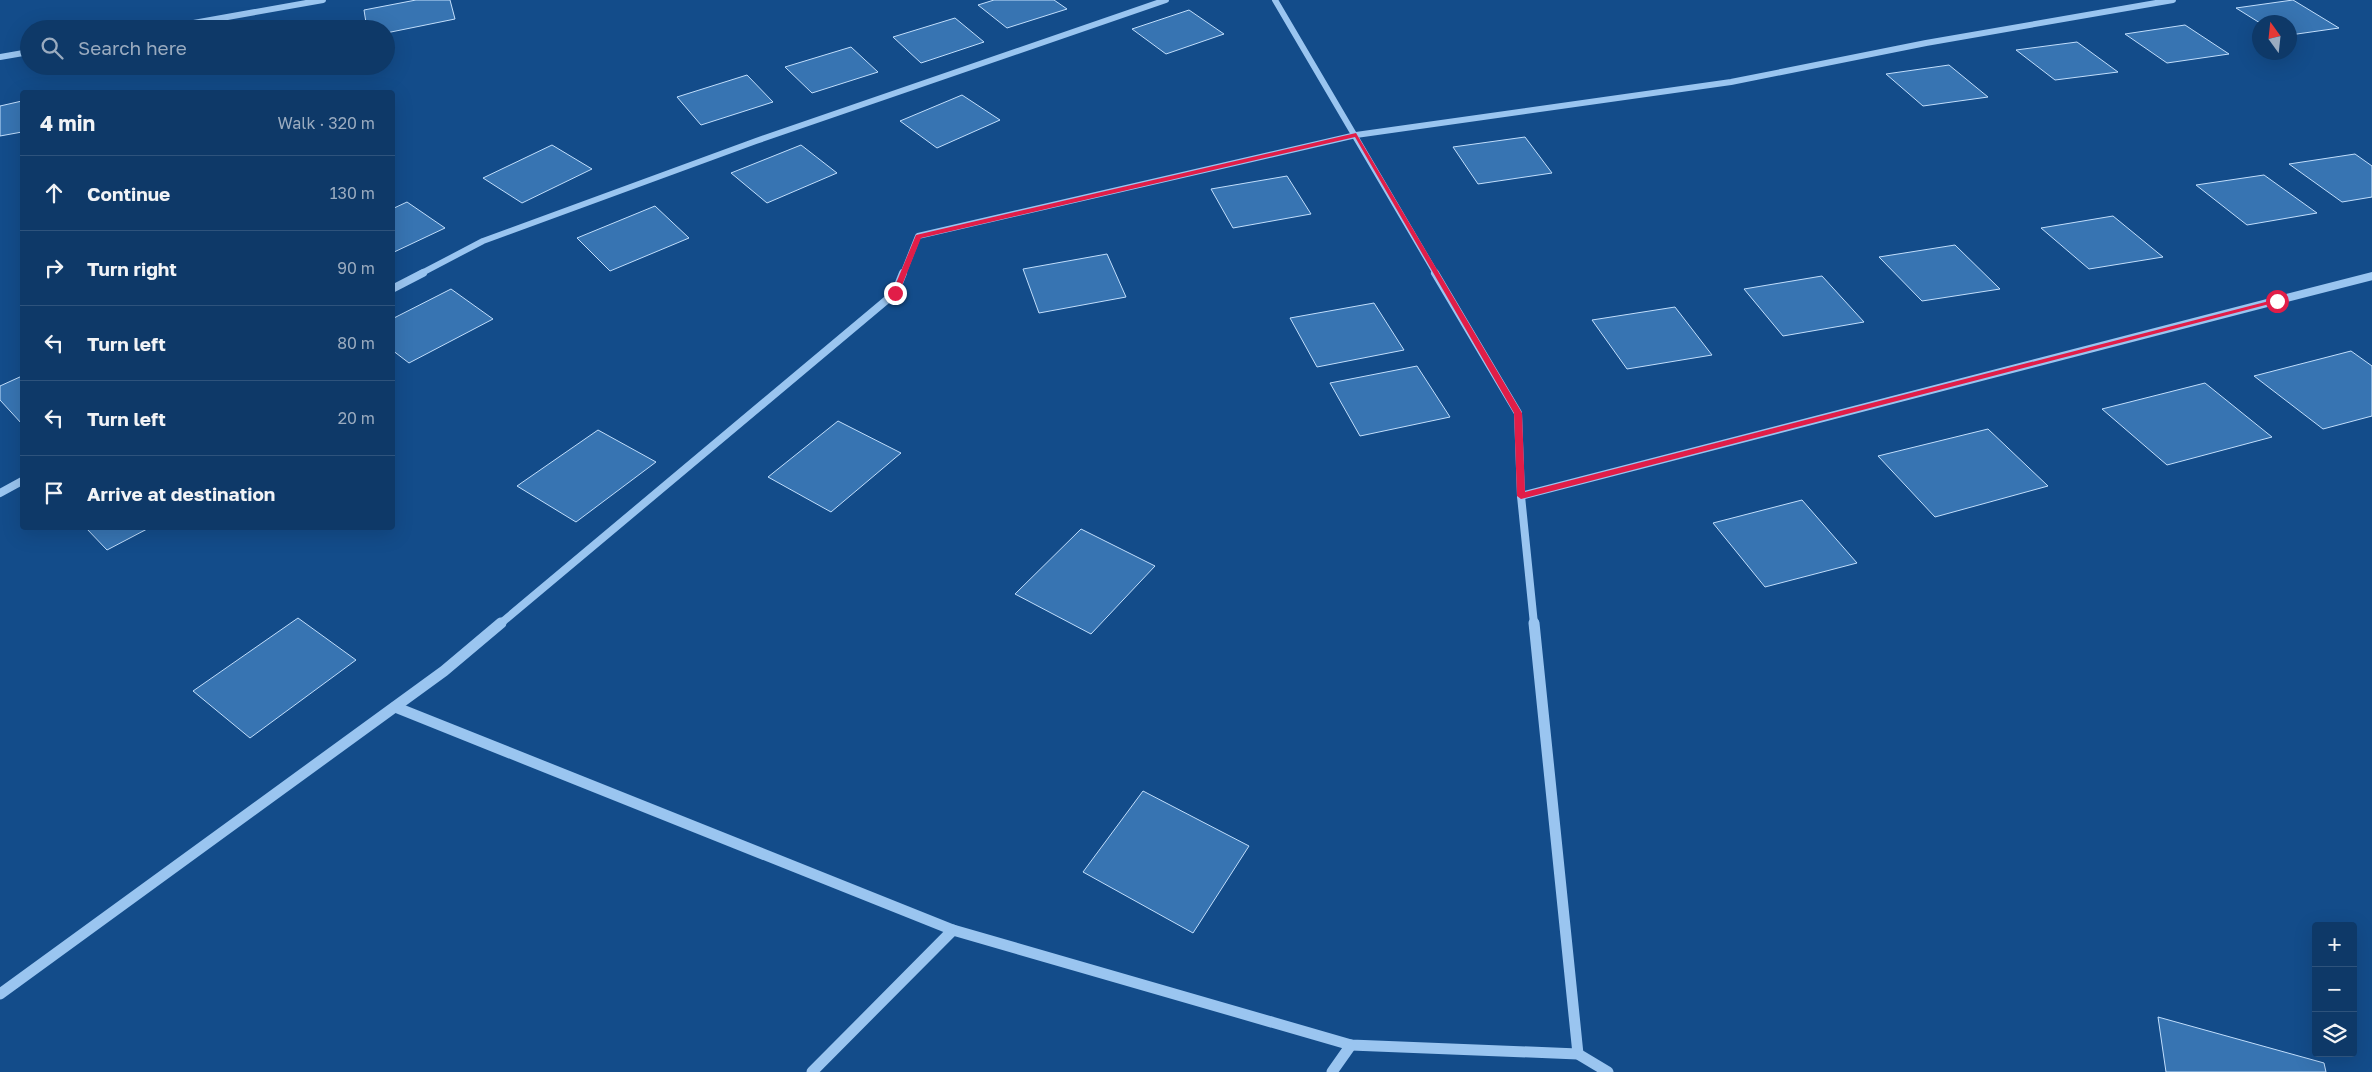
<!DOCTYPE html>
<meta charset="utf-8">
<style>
:root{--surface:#0e3968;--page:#17406e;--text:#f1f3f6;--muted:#9bacc0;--line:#2e537c}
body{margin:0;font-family:"Golos Text",sans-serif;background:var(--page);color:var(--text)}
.controls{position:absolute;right:15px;bottom:15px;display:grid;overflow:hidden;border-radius:5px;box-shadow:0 5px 20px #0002}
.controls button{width:45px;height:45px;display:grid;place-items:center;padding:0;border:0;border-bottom:1px solid var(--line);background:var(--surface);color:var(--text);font:25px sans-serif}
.compass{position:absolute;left:2252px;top:15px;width:45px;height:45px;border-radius:50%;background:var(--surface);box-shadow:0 5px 20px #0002;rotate:345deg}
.stop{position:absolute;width:15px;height:15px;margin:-11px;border:4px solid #e11d48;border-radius:50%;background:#fff}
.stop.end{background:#e11d48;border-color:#fff;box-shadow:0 1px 5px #0008}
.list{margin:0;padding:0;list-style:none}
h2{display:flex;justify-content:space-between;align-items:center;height:65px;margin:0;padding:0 20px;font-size:21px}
h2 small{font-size:16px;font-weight:400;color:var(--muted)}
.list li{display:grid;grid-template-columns:32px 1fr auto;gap:15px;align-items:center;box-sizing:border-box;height:75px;padding:0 20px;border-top:1px solid var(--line)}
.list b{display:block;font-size:19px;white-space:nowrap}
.list em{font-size:16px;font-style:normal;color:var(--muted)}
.icon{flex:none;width:28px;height:28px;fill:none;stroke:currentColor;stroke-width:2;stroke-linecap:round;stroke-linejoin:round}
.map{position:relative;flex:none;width:2372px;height:1072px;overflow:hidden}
.search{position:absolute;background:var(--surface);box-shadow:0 5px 20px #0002;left:20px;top:20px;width:375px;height:55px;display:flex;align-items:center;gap:12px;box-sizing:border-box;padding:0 18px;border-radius:28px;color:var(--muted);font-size:19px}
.panel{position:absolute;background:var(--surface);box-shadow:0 5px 20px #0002;left:20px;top:90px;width:375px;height:440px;border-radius:5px}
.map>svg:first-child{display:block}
.building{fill:#3774b2;stroke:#c1defc}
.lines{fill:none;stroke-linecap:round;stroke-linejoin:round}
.minor-far2{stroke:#9ac5f0;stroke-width:6}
.minor-far1{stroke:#9ac5f0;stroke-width:8}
.minor{stroke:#9ac5f0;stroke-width:11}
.route{fill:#e11d48}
</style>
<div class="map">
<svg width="2372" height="1072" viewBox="0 0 2372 1072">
<rect width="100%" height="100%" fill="#134c8a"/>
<g class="building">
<polygon points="416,0 450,0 455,19 386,33 386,29 367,29 364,10"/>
<polygon points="994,0 1054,0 1067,9 1007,28 978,5"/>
<polygon points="2293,0 2339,28 2290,35 2290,22 2260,23 2236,8"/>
<polygon points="1189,10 1224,34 1166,54 1132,29"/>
<polygon points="955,18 984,42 921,63 893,37"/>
<polygon points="308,24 309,29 284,29"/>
<polygon points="2185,25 2229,54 2167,63 2125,34"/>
<polygon points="2077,42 2118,72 2055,80 2016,50"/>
<polygon points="851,47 878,72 812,93 785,67"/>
<polygon points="1949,65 1988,97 1923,106 1886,74"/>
<polygon points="747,75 773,102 701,125 677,97"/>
<polygon points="962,95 1000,120 937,148 900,121"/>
<polygon points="22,101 22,132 0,136 0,106"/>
<polygon points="1525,137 1552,173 1478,184 1453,147"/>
<polygon points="552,145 592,169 522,203 483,178"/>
<polygon points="801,145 837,173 767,203 731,173"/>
<polygon points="2355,154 2372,166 2372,197 2342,202 2289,164"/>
<polygon points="2264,175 2317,213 2247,225 2196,185"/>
<polygon points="1287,176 1311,214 1233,228 1211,189"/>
<polygon points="407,202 445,228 392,253 392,209"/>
<polygon points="655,206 689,238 610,271 577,238"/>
<polygon points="2113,216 2163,257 2089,269 2041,228"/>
<polygon points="1955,245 2000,289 1922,301 1879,257"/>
<polygon points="1107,254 1126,297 1039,313 1023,269"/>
<polygon points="1822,276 1864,322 1783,336 1744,289"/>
<polygon points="451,289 493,319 409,363 392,350 392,319"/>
<polygon points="1374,303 1404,350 1317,367 1290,318"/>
<polygon points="1675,307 1712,355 1627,369 1592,320"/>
<polygon points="2351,351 2372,366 2372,416 2323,429 2254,376"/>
<polygon points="1417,366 1450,417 1360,436 1330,383"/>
<polygon points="22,376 22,424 0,400 0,386"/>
<polygon points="2205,383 2272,437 2167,465 2102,409"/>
<polygon points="838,421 901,453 831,512 768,477"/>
<polygon points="1988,429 2048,486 1935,517 1878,456"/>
<polygon points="598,430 656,462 576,522 517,486"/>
<polygon points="1802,500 1857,563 1765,587 1713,523"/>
<polygon points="86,528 149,528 107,550"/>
<polygon points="1081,529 1155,566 1091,634 1015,594"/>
<polygon points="298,618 356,660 250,738 193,691"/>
<polygon points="1143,791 1249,846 1193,933 1083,872"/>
<polygon points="2158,1017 2324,1063 2326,1072 2166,1072"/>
</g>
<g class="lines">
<g class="minor-far2">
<polyline points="1275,0 1436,274"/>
<polyline points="160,29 323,0"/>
<polyline points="0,57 29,52"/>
<polyline points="420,274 483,241 756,141 1166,0"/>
<polyline points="903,274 918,236 1356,135 1731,82 1926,43 2173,0"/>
</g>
<g class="minor-far1">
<polyline points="1435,273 1518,413 1521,496 1534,624"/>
<polyline points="392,289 423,273"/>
<polyline points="0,493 22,481"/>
<polyline points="1521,496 2372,276"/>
<polyline points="500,624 895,293 903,273"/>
</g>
<g class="minor">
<polyline points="1534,623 1578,1054"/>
<polyline points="395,707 953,930 1351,1045 1578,1054 1608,1072"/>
<polyline points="0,994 444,671 501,623"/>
<polyline points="812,1072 953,930"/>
<polyline points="1332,1072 1351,1045"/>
</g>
</g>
<polygon class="route" points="1356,133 1522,413 1525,492 2277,299 2281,301 1521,499 1517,496 1514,413 1355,137 921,238 899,293 895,295 892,293 916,235"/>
</svg>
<div class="controls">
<button>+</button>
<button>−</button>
<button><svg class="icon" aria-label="layers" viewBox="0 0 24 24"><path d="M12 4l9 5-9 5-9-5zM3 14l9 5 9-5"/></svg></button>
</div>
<svg class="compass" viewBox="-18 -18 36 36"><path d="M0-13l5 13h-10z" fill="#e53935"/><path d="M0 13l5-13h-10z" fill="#9bacc0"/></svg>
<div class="stop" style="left:2277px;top:301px"></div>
<div class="stop end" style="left:895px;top:293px"></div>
<div class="search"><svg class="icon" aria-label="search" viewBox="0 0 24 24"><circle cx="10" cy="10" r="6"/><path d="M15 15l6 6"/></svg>Search here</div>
<section class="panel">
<h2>4 min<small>Walk · 320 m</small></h2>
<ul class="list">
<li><svg class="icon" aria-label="ahead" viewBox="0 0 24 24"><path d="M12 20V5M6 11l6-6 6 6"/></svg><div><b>Continue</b></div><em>130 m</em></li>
<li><svg class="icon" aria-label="right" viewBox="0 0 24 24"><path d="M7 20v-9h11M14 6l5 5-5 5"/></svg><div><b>Turn right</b></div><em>90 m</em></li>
<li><svg class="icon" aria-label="left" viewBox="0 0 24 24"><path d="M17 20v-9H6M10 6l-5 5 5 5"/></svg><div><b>Turn left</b></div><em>80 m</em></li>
<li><svg class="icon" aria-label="left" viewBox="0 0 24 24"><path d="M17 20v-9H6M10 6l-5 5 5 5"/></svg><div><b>Turn left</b></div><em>20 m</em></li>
<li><svg class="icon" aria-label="arrive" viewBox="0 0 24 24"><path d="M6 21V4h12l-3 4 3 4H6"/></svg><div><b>Arrive at destination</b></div></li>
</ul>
</section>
</div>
